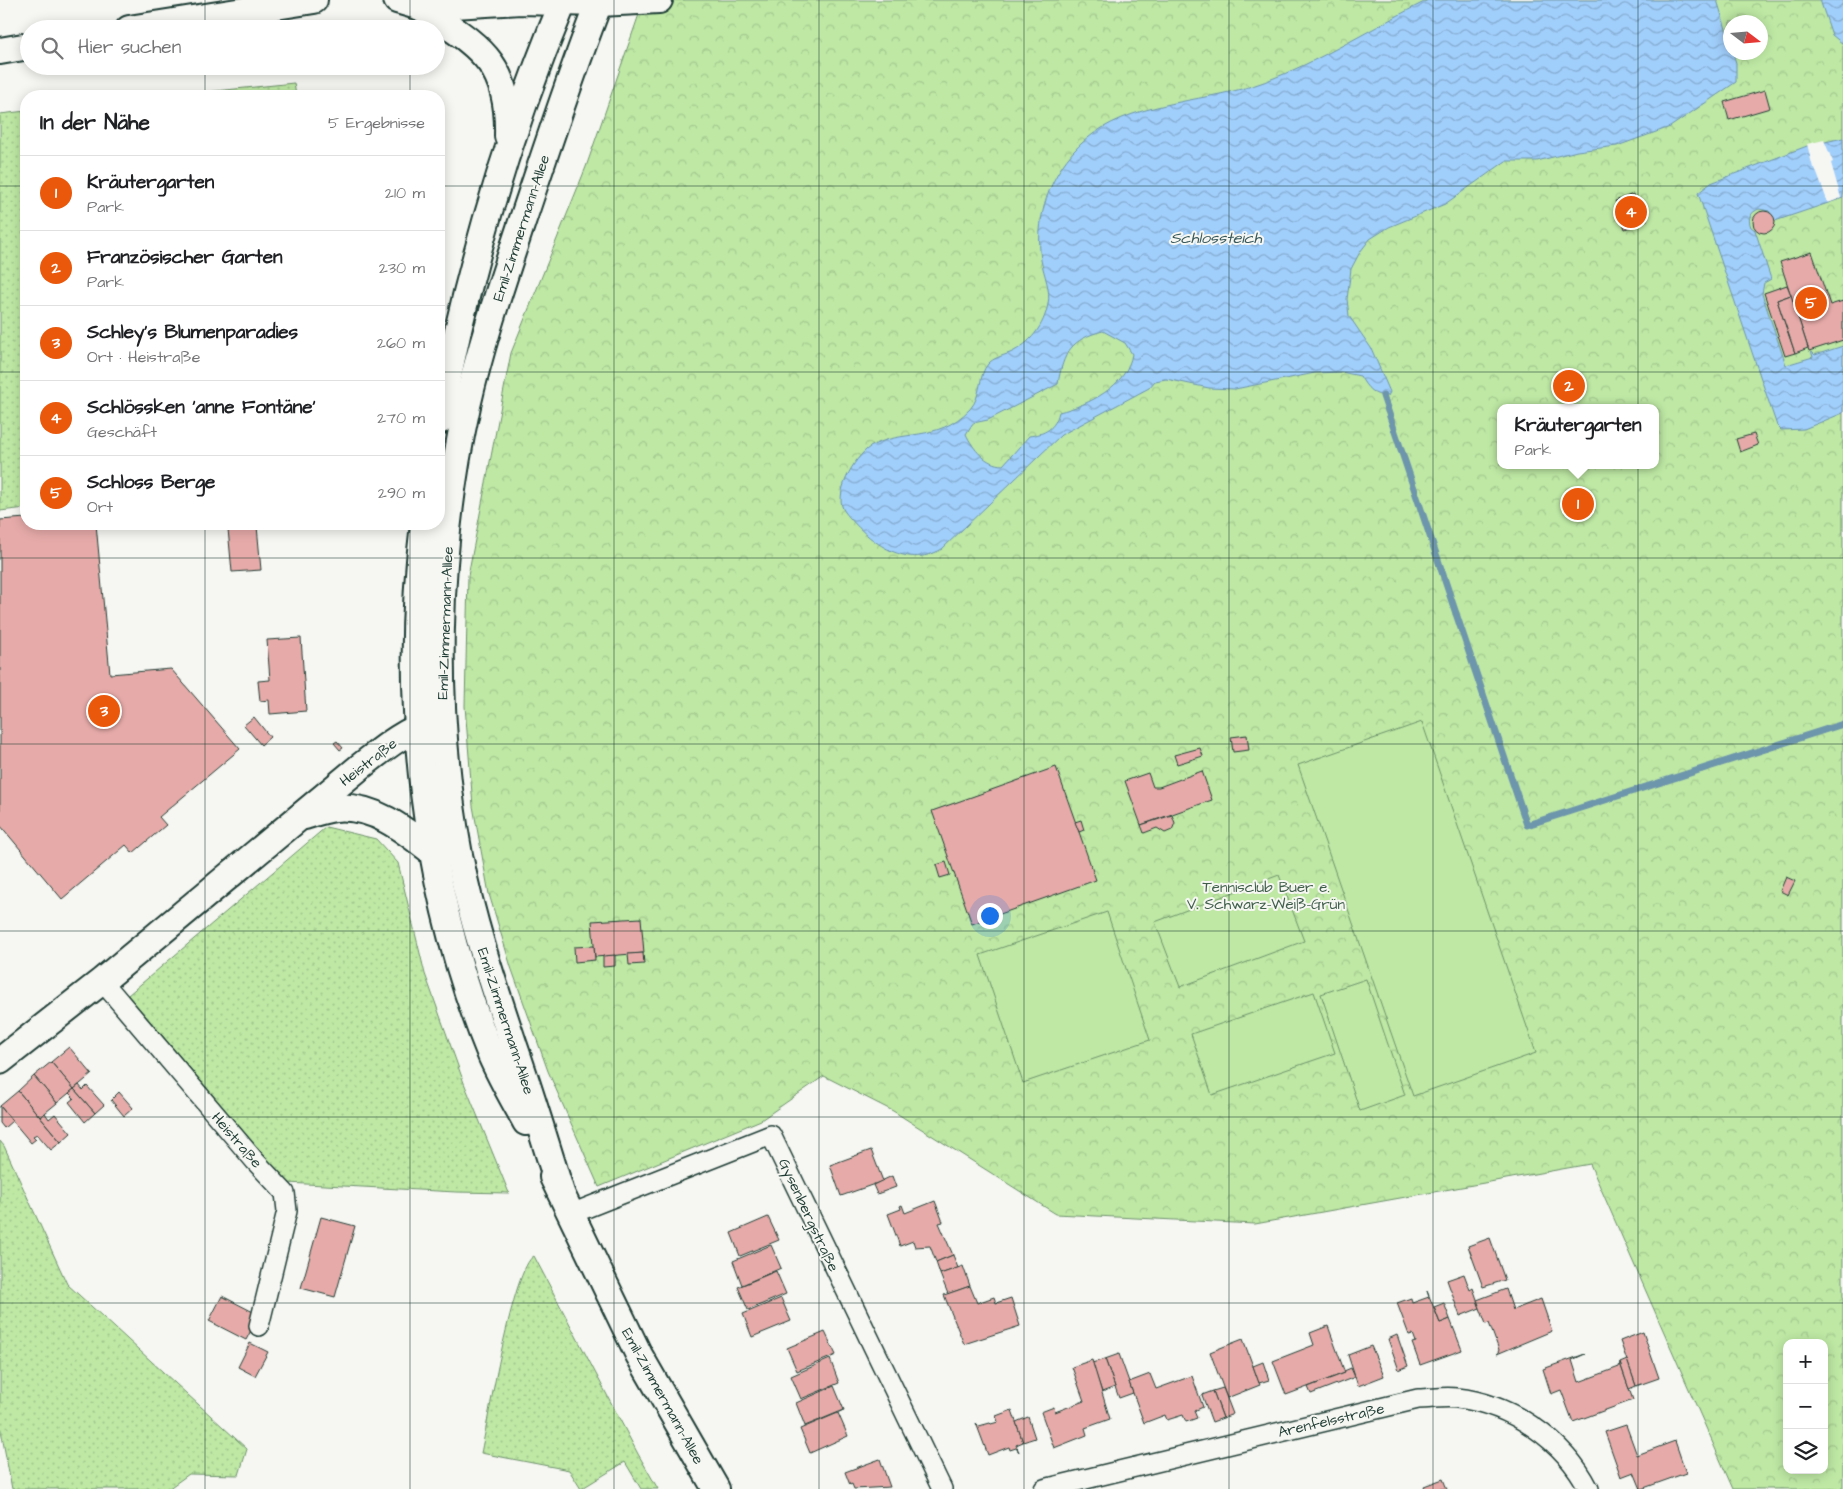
<!DOCTYPE html>
<html lang="de">
<meta charset="utf-8">
<style>
:root{--surface:#fff;--page:#f2f2f2;--text:#202124;--muted:#757577;--line:#e0e0e0;--accent:#ea580c}
body{margin:0;font-family:"Architects Daughter",sans-serif;background:var(--page);color:var(--text)}
.controls{position:absolute;right:15px;bottom:15px;display:grid;overflow:hidden;border-radius:10px;box-shadow:0 2px 12px #0003}
.controls button{width:45px;height:45px;display:grid;place-items:center;padding:0;border:0;border-bottom:1px solid var(--line);background:var(--surface);color:var(--text);font:25px sans-serif}
.compass{position:absolute;left:1723px;top:15px;width:45px;height:45px;border-radius:50%;background:var(--surface);box-shadow:0 2px 12px #0003;rotate:106deg}
.you{position:absolute;left:989px;top:915px;width:18px;height:18px;margin:-12px;border:4px solid #fff;border-radius:50%;background:#1a73e8;box-shadow:0 0 0 8px #1a73e833}
.badge{display:grid;place-items:center;width:32px;height:32px;border-radius:50%;background:var(--accent);color:#fff;font-size:16px;font-weight:700}
.pin{position:absolute;translate:-50% -50%;border:2px solid #fff;box-shadow:0 1px 5px #0006}
.popup{position:absolute;left:1497px;top:404px;width:162px;height:65px;box-sizing:border-box;display:grid;place-content:center;border-radius:10px;background:var(--surface);filter:drop-shadow(0 1px 4px #0005);font-size:16px;white-space:nowrap;color:var(--muted)}
.popup b{font-size:19px;color:var(--text)}
.popup::after{content:'';position:absolute;left:50%;top:100%;margin-left:-10px;border:10px solid transparent;border-top-color:var(--surface)}
.list{margin:0;padding:0;list-style:none}
h2{display:flex;justify-content:space-between;align-items:center;height:65px;margin:0;padding:0 20px;font-size:21px}
h2 small{font-size:16px;font-weight:400;color:var(--muted)}
.list li{display:grid;grid-template-columns:32px 1fr auto;gap:15px;align-items:center;box-sizing:border-box;height:75px;padding:0 20px;border-top:1px solid var(--line)}
.list b{display:block;font-size:19px;white-space:nowrap}
.list p{margin:0;font-size:16px;white-space:nowrap;color:var(--muted)}
.list em{font-size:16px;font-style:normal;color:var(--muted)}
.icon{flex:none;width:28px;height:28px;fill:none;stroke:currentColor;stroke-width:2;stroke-linecap:round;stroke-linejoin:round}
.map{position:relative;flex:none;width:1843px;height:1489px;overflow:hidden}
.search{position:absolute;background:var(--surface);box-shadow:0 2px 12px #0003;left:20px;top:20px;width:425px;height:55px;display:flex;align-items:center;gap:12px;box-sizing:border-box;padding:0 18px;border-radius:28px;color:var(--muted);font-size:19px}
.panel{position:absolute;background:var(--surface);box-shadow:0 2px 12px #0003;left:20px;top:90px;width:425px;height:440px;border-radius:20px}
.map>svg:first-child{display:block}
.grass{fill:url(#grass-dots);stroke:#6e926c}
.park{fill:url(#park-crowns);stroke:#6e926c;fill-rule:evenodd}
.pitch{fill:#bee8a4;stroke:#6e926c}
.water{fill:url(#water-waves);stroke:#6d95ac;fill-rule:evenodd}
.pier{fill:#f6f6f2}
.lines{fill:none;stroke-linecap:round;stroke-linejoin:round}
.stream{stroke:#6d95ac;stroke-width:7}
.building{fill:#e6aba9;stroke:#1f3d34}
.street-casing{stroke:#1f3d34;stroke-width:22}
.secondary-casing{stroke:#1f3d34;stroke-width:30}
.street{stroke:#f6f6f2;stroke-width:19}
.secondary{stroke:#f6f6f2;stroke-width:26}
.grid{fill:none;stroke:#1f3d34;stroke-width:1;stroke-opacity:0.55}
.labels{text-anchor:middle;stroke-width:4;stroke-linejoin:round;paint-order:stroke}
.street-label{font-size:15px;fill:#1f3d34;stroke:#f6f6f2}
.park-label{font-size:15px;fill:#3f5f4a;stroke:#f6f6f2}
.water-label{font-size:16px;font-style:italic;fill:#395a5c;stroke:#f6f6f2}
</style>
<div class="map">
<svg width="1843" height="1489" viewBox="0 0 1843 1489">
<defs>
<pattern id="grass-dots" width="8" height="8" patternUnits="userSpaceOnUse" patternTransform="scale(1.25)"><rect width="8" height="8" fill="#bee8a4"/><path d="M2 2h.1M6 6h.1" fill="none" stroke="#a3c88e" stroke-width="1.8" stroke-linecap="round"/></pattern>
<pattern id="park-crowns" width="20" height="18" patternUnits="userSpaceOnUse" patternTransform="scale(1.25)"><rect width="20" height="18" fill="#bee8a4"/><path d="M2 6a3 3 0 1 1 6 0M12 15a3 3 0 1 1 6 0" fill="none" stroke="#a3c88e"/></pattern>
<pattern id="water-waves" width="16" height="10" patternUnits="userSpaceOnUse" patternTransform="scale(1.25)"><rect width="16" height="10" fill="#a1cffc"/><path d="M0 5q4-4 8 0t8 0" fill="none" stroke="#83a9cd"/></pattern>
</defs>
<rect width="100%" height="100%" fill="#f6f6f2"/>
<filter id="ink" filterUnits="userSpaceOnUse"><feTurbulence type="fractalNoise" baseFrequency=".02" numOctaves="2"/><feDisplacementMap in="SourceGraphic" scale="10" xChannelSelector="R" yChannelSelector="G"/><feConvolveMatrix kernelMatrix="1 2 1 2 8 2 1 2 1" color-interpolation-filters="sRGB"/></filter>
<g filter="url(#ink)">
<g class="grass">
<polygon points="294,83 296,96 167,96"/>
<polygon points="26,111 26,508 0,511 0,114"/>
<polygon points="326,827 376,839 398,863 425,974 464,1083 509,1193 456,1192 287,1183 128,995"/>
<polygon points="0,1141 4,1146 67,1284 247,1449 239,1475 189,1474 168,1489 12,1489 0,1425"/>
<path d="M 534,1256 L 638,1454 L 658,1489 L 641,1489 L 625,1462 L 581,1489 L 569,1470 L 481,1453 C 488,1422 513,1267 534,1256 Z"/>
</g>
<path class="park" d="M 644,0 L 1843,0 L 1843,1489 L 1733,1489 L 1590,1164 L 1255,1224 L 1056,1214 L 893,1111 L 824,1076 L 761,1120 L 599,1187 L 548,1071 L 511,967 L 489,894 L 473,806 L 465,706 L 468,576 L 511,353 L 586,167 ZM 1730,22 L 1760,22 L 1760,52 L 1730,52 ZM 1500,408 L 1656,408 L 1656,465 L 1500,465 ZM 1787,1343 L 1824,1343 L 1824,1470 L 1787,1470 Z"/>
<g class="pitch">
<polygon points="1422,722 1536,1053 1413,1096 1298,765"/>
<polygon points="1279,875 1304,941 1180,987 1155,922"/>
<polygon points="1107,912 1150,1040 1023,1083 980,955"/>
<polygon points="1366,979 1405,1095 1360,1111 1321,994"/>
<polygon points="1314,992 1335,1053 1212,1095 1191,1034"/>
</g>
<g class="water">
<path d="M 1428,0 L 1717,0 L 1730,42 L 1730,52 L 1733,53 L 1736,63 L 1736,82 L 1670,127 L 1617,146 L 1577,151 L 1537,161 L 1506,161 L 1445,204 L 1389,227 L 1370,239 L 1360,252 L 1351,269 L 1347,299 L 1349,316 L 1371,348 L 1390,392 L 1388,396 C 1373,396 1367,388 1360,376 L 1341,372 L 1315,373 L 1235,389 L 1209,388 L 1166,379 L 1155,381 L 1149,388 L 1061,435 L 942,549 C 905,571 867,540 845,512 C 832,496 854,457 870,447 C 902,428 936,444 970,409 C 982,396 978,375 988,364 C 993,358 1002,356 1010,353 C 1030,344 1044,326 1048,304 C 1051,290 1044,275 1041,260 C 1034,213 1053,163 1093,134 C 1140,100 1210,102 1264,82 C 1321,61 1373,27 1428,0 ZM 1103,331 L 1125,343 L 1132,354 C 1127,386 1089,405 1059,412 C 1055,429 1045,434 1029,436 L 1003,465 C 986,465 973,449 966,434 L 973,423 L 988,420 L 1058,384 C 1063,353 1071,339 1103,331 Z"/>
<polygon points="1820,0 1843,0 1843,44 1832,35"/>
<path d="M 1843,138 L 1843,198 L 1775,221 L 1769,211 L 1759,209 C 1751,212 1747,218 1751,227 L 1755,230 L 1771,279 L 1764,283 L 1762,294 L 1786,365 L 1813,357 L 1811,351 L 1815,355 L 1843,346 L 1843,413 L 1804,429 L 1781,430 L 1777,426 L 1698,193 L 1711,183 L 1807,146 Z"/>
</g>
<polygon class="pier" points="1824,140 1833,162 1831,163 1841,198 1828,203 1815,168 1813,168 1807,144"/>
<g class="lines">
<polyline class="stream" points="1383,396 1527,825 1843,724"/>
</g>
<g class="building">
<polygon points="1765,90 1770,108 1729,120 1724,102"/>
<polygon points="1633,194 1635,201 1640,202 1643,206 1643,210 1640,215 1642,222 1625,229 1615,201"/>
<polygon points="1645,210 1647,220 1642,222 1640,215"/>
<circle cx="1764" cy="222" r="11"/>
<polygon points="1812,252 1830,305 1843,301 1843,340 1809,351 1780,262"/>
<polygon points="1787,285 1791,295 1777,300 1795,353 1785,356 1764,293"/>
<polygon points="1791,295 1808,348 1795,353 1777,300"/>
<polygon points="1754,434 1758,445 1740,452 1736,439"/>
<polygon points="26,518 26,524 96,524 110,674 171,669 240,749 159,817 166,825 133,853 126,845 62,899 0,825 0,520"/>
<polygon points="257,526 261,570 232,572 228,529"/>
<polygon points="301,638 306,711 270,714 269,700 260,701 258,681 270,680 267,640"/>
<polygon points="254,717 270,737 261,745 244,725"/>
<polygon points="1247,735 1249,750 1233,752 1231,737"/>
<polygon points="337,741 343,748 340,750 334,743"/>
<polygon points="1200,748 1203,756 1177,764 1174,755"/>
<polygon points="1056,767 1096,880 972,924 932,811"/>
<polygon points="1202,771 1212,800 1141,825 1125,781 1148,773 1153,787 1159,787"/>
<polygon points="1172,815 1175,823 1172,830 1165,833 1157,828 1144,833 1141,825"/>
<polygon points="1081,820 1084,830 1079,832 1075,822"/>
<polygon points="946,862 950,875 940,878 936,865"/>
<polygon points="1786,877 1795,881 1788,895 1780,891"/>
<polygon points="641,918 644,953 595,957 592,921"/>
<polygon points="594,946 595,960 575,962 574,947"/>
<polygon points="643,953 644,964 629,965 628,954"/>
<polygon points="615,955 615,966 603,967 603,956"/>
<polygon points="69,1047 92,1074 74,1089 51,1062"/>
<polygon points="51,1062 74,1089 57,1103 34,1076"/>
<polygon points="34,1076 57,1103 40,1117 18,1091"/>
<polygon points="79,1085 83,1090 87,1086 104,1105 95,1113 74,1089"/>
<polygon points="74,1089 95,1113 85,1122 69,1102 74,1098 69,1093"/>
<polygon points="18,1091 61,1142 51,1150 37,1134 33,1136 36,1139 31,1143 0,1106"/>
<polygon points="119,1092 133,1108 124,1116 111,1100"/>
<polygon points="0,1106 12,1121 4,1128 0,1123"/>
<polygon points="45,1113 49,1119 55,1114 71,1133 61,1142 40,1117"/>
<polygon points="871,1150 883,1181 841,1196 830,1165"/>
<polygon points="892,1176 896,1187 877,1194 873,1185"/>
<polygon points="935,1201 943,1222 939,1223 953,1255 936,1262 930,1246 915,1247 913,1241 900,1246 888,1214 901,1209 900,1206 902,1205 905,1213"/>
<polygon points="321,1217 355,1226 335,1297 301,1288"/>
<polygon points="768,1217 779,1240 740,1256 731,1233"/>
<polygon points="1490,1238 1505,1280 1483,1287 1468,1246"/>
<polygon points="771,1245 781,1268 742,1285 733,1261"/>
<polygon points="953,1255 958,1268 940,1274 936,1262"/>
<polygon points="963,1266 970,1286 948,1294 940,1274"/>
<polygon points="776,1271 786,1294 748,1310 738,1287"/>
<polygon points="1464,1274 1470,1290 1473,1288 1480,1308 1460,1316 1447,1280"/>
<polygon points="970,1286 977,1303 994,1297 996,1303 1011,1298 1020,1326 964,1344 944,1295"/>
<polygon points="1506,1289 1513,1310 1541,1299 1552,1331 1497,1354 1499,1350 1489,1323 1486,1324 1477,1300"/>
<polygon points="1427,1291 1440,1323 1450,1319 1462,1350 1420,1365 1412,1343 1416,1342 1413,1334 1409,1335 1397,1303 1411,1298 1412,1303 1429,1297"/>
<polygon points="222,1296 259,1315 246,1340 209,1321"/>
<polygon points="781,1298 791,1321 752,1337 743,1314"/>
<polygon points="1444,1303 1450,1319 1440,1323 1434,1307"/>
<polygon points="1328,1326 1345,1373 1286,1395 1273,1361 1314,1345 1310,1333"/>
<polygon points="825,1332 836,1355 797,1371 787,1348"/>
<polygon points="1643,1332 1659,1378 1636,1386 1620,1341"/>
<polygon points="1397,1335 1408,1366 1399,1370 1388,1339"/>
<polygon points="1243,1339 1260,1385 1227,1398 1210,1352"/>
<polygon points="250,1343 268,1352 255,1376 238,1367"/>
<polygon points="1371,1346 1384,1376 1358,1386 1348,1355"/>
<polygon points="1119,1354 1133,1393 1119,1398 1105,1359"/>
<polygon points="1585,1354 1572,1360 1579,1382 1619,1367 1620,1363 1633,1400 1573,1422 1561,1390 1551,1394 1543,1369"/>
<polygon points="830,1359 839,1383 801,1399 791,1376"/>
<polygon points="1105,1359 1115,1387 1102,1392 1092,1363"/>
<polygon points="1092,1360 1110,1419 1085,1428 1087,1435 1054,1448 1041,1412 1054,1407 1055,1412 1084,1401 1072,1367"/>
<polygon points="1627,1360 1636,1386 1629,1389 1620,1363"/>
<polygon points="1263,1362 1269,1380 1259,1383 1253,1366"/>
<polygon points="1351,1368 1355,1377 1311,1394 1308,1387 1345,1373 1344,1371"/>
<polygon points="1150,1374 1156,1389 1192,1376 1203,1407 1194,1411 1197,1418 1186,1422 1183,1415 1167,1420 1165,1415 1144,1423 1129,1382"/>
<polygon points="834,1386 844,1410 805,1426 796,1403"/>
<polygon points="1223,1388 1233,1414 1223,1418 1213,1391"/>
<polygon points="1213,1391 1223,1418 1212,1422 1202,1395"/>
<polygon points="1012,1410 1023,1442 1016,1445 1019,1452 1016,1448 1010,1450 1009,1447 988,1455 976,1423 979,1426 990,1423 991,1424 998,1422 996,1416"/>
<polygon points="838,1413 848,1436 810,1453 800,1429"/>
<polygon points="1028,1417 1035,1438 1023,1442 1016,1422"/>
<polygon points="1626,1425 1637,1455 1675,1441 1686,1473 1641,1489 1634,1472 1621,1477 1605,1432"/>
<polygon points="880,1459 890,1487 854,1489 852,1484 850,1485 845,1472"/>
<polygon points="1443,1479 1447,1489 1425,1489 1424,1486"/>
</g>
<g class="lines">
<g class="street-casing">
<g id="street">
<polyline points="102,981 255,1161 285,1193 287,1211 259,1326"/>
<polyline points="571,1214 771,1135 942,1489"/>
<path d="M 1044,1489 L 1418,1399 C 1431,1399 1445,1396 1457,1398 C 1511,1404 1564,1440 1589,1489"/>
</g>
</g>
<g class="secondary-casing">
<g id="secondary">
<polyline points="397,0 421,7 521,1 599,3 659,0"/>
<path d="M 421,7 C 477,46 510,60 508,136"/>
<polyline points="129,29 314,0"/>
<polyline points="0,51 29,46"/>
<path d="M 439,421 C 466,277 507,135 564,0"/>
<path d="M 424,524 C 402,698 424,892 491,1055 C 501,1078 514,1100 526,1122"/>
<path d="M 305,816 C 314,813 325,809 335,808 C 373,804 405,830 434,853"/>
<path d="M 0,1061 L 102,981 L 361,766 C 383,749 404,731 431,723"/>
<polyline points="553,1177 639,1355 716,1489"/>
<path d="M 561,1193 C 546,1144 531,1095 514,1046 C 493,983 472,921 459,855 C 432,709 435,552 467,406 C 481,344 502,283 522,222 C 547,148 571,73 600,0"/>
</g>
</g>
<use href="#street" class="street"/>
<use href="#secondary" class="secondary"/>
</g>
</g>
<path class="grid" d="M 205,0 L 205,29M 410,0 L 410,29M 614,0 L 614,1489M 819,0 L 819,1489M 1024,0 L 1024,1489M 1229,0 L 1229,1489M 1433,0 L 1433,1489M 1638,0 L 1638,1489M 205,66 L 205,96M 410,66 L 410,96M 0,186 L 26,186M 439,186 L 1843,186M 0,372 L 26,372M 439,372 L 1843,372M 205,524 L 205,1489M 410,524 L 410,1489M 0,558 L 1843,558M 0,744 L 1843,744M 0,931 L 1843,931M 0,1117 L 1843,1117M 0,1303 L 1843,1303"/>
<g class="labels">
<g class="street-label">
<text transform="translate(521 228) rotate(-72)" y="5">Emil-Zimmermann-Allee</text>
<text transform="translate(445 623) rotate(-88)" y="5">Emil-Zimmermann-Allee</text>
<text transform="translate(368 762) rotate(-38)" y="5">Heistraße</text>
<text transform="translate(506 1021) rotate(72)" y="5">Emil-Zimmermann-Allee</text>
<text transform="translate(237 1140) rotate(49)" y="5">Heistraße</text>
<text transform="translate(809 1215) rotate(65)" y="5">Gysenbergstraße</text>
<text transform="translate(663 1396) rotate(61)" y="5">Emil-Zimmermann-Allee</text>
<text transform="translate(1331 1420) rotate(-13)" y="5">Arenfelsstraße</text>
</g>
<g class="park-label">
<text x="1266" y="892">Tennisclub Buer e.<tspan x="1266" dy="17">V. Schwarz-Weiß-Grün</tspan></text>
</g>
<g class="water-label">
<text x="1216" y="243">Schlossteich</text>
</g>
</g>
</svg>
<div class="controls">
<button>+</button>
<button>−</button>
<button><svg class="icon" aria-label="layers" viewBox="0 0 24 24"><path d="M12 4l9 5-9 5-9-5zM3 14l9 5 9-5"/></svg></button>
</div>
<svg class="compass" viewBox="-18 -18 36 36"><path d="M0-13l5 13h-10z" fill="#e53935"/><path d="M0 13l5-13h-10z" fill="#757577"/></svg>
<div class="you"></div>
<div class="pin badge" style="left:1578px;top:504px">1</div>
<div class="popup"><b>Kräutergarten</b>Park</div>
<div class="pin badge" style="left:1569px;top:386px">2</div>
<div class="pin badge" style="left:104px;top:711px">3</div>
<div class="pin badge" style="left:1631px;top:212px">4</div>
<div class="pin badge" style="left:1811px;top:303px">5</div>
<div class="search"><svg class="icon" aria-label="search" viewBox="0 0 24 24"><circle cx="10" cy="10" r="6"/><path d="M15 15l6 6"/></svg>Hier suchen</div>
<section class="panel">
<h2>In der Nähe<small>5 Ergebnisse</small></h2>
<ul class="list">
<li><span class="badge">1</span><div><b>Kräutergarten</b><p>Park</p></div><em>210 m</em></li>
<li><span class="badge">2</span><div><b>Französischer Garten</b><p>Park</p></div><em>230 m</em></li>
<li><span class="badge">3</span><div><b>Schley's Blumenparadies</b><p>Ort · Heistraße</p></div><em>260 m</em></li>
<li><span class="badge">4</span><div><b>Schlössken 'anne Fontäne'</b><p>Geschäft</p></div><em>270 m</em></li>
<li><span class="badge">5</span><div><b>Schloss Berge</b><p>Ort</p></div><em>290 m</em></li>
</ul>
</section>
</div>
